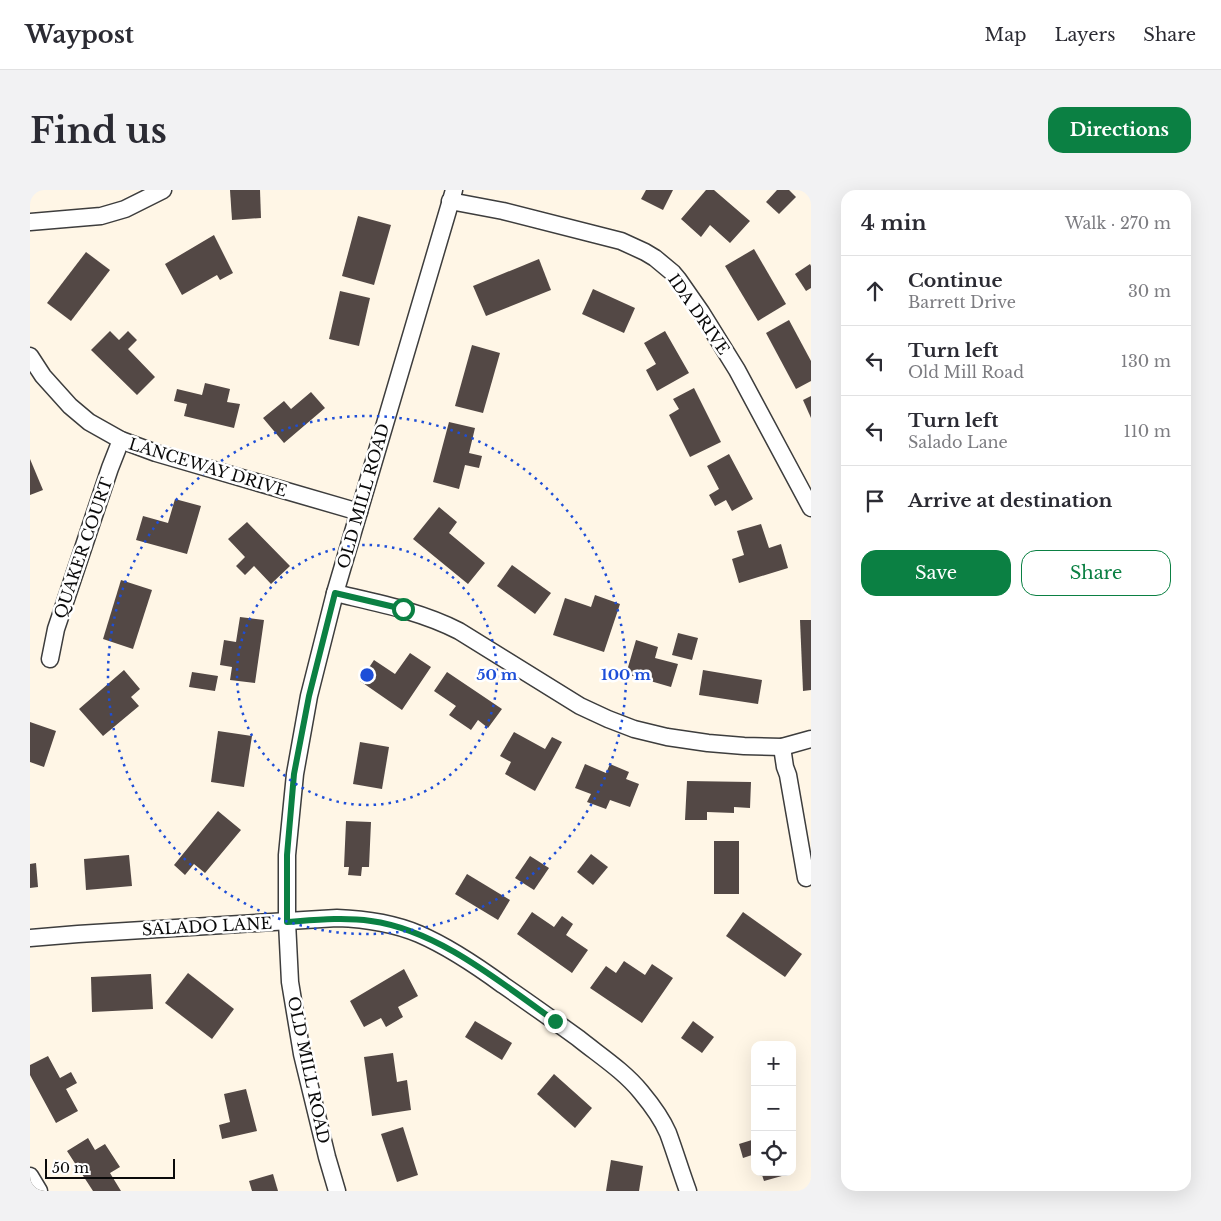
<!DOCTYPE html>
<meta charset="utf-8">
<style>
:root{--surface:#fff;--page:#f2f2f3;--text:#2b2b33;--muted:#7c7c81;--line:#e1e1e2;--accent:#0b8043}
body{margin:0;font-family:"Libre Baskerville",serif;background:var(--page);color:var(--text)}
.controls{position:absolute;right:15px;bottom:15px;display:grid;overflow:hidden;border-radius:10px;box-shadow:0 5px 20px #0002}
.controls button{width:45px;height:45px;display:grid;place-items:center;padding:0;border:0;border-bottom:1px solid var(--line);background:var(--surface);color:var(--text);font:25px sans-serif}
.scale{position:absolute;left:15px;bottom:12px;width:130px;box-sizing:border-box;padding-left:5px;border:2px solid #0a0a0a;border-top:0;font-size:14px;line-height:18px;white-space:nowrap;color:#0a0a0a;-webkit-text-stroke:4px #fff;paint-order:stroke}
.stop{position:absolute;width:15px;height:15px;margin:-11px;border:4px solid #0b8043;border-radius:50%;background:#fff}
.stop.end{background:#0b8043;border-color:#fff;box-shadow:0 1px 5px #0008}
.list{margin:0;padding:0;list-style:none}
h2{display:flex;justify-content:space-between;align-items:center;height:65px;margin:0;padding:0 20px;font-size:21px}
h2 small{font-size:16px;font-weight:400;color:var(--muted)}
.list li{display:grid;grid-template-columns:32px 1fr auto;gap:15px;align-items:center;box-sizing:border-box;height:70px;padding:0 20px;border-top:1px solid var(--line)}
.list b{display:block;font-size:19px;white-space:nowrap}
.list p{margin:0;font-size:16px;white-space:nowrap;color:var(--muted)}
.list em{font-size:16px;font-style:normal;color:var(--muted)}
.actions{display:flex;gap:10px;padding:15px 20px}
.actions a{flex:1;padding:11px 0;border:1px solid var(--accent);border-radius:15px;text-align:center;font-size:18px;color:var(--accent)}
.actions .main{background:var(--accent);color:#fff}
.icon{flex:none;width:28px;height:28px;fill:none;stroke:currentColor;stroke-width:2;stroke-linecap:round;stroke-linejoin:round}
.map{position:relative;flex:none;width:781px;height:1001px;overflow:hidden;border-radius:15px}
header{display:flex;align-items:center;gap:30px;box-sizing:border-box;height:70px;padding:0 25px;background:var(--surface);border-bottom:1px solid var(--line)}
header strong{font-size:24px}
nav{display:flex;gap:28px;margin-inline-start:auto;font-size:18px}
.intro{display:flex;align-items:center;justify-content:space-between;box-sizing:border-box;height:120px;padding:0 30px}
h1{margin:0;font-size:35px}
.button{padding:12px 22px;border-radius:15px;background:var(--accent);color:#fff;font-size:18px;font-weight:700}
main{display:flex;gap:30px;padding:0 30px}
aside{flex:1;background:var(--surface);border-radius:15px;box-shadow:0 5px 20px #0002}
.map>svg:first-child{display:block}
.building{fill:#534845}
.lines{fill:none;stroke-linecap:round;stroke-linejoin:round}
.minor-casing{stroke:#3d3d3d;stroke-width:19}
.minor{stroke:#fff;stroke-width:16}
.route{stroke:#0b8043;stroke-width:6}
.ring{fill:none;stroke:#1d4ed8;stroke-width:2.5;stroke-dasharray:2.5 5}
.labels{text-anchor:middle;stroke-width:5;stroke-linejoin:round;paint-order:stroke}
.street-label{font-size:16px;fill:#0a0a0a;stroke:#fff}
.centre{fill:#1d4ed8;stroke:#fff;stroke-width:2.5}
.ring-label{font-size:15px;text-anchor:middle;font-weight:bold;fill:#1d4ed8;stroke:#fff;stroke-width:5;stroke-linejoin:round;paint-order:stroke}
</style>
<header>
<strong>Waypost</strong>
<nav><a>Map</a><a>Layers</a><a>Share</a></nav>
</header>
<div class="intro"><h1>Find us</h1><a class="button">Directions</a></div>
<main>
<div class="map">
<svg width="781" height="1001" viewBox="0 0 781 1001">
<rect width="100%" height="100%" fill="#fff6e6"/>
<g class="building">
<polygon points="200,0 230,0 231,28 202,30"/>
<polygon points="616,0 643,0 633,20 611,9"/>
<polygon points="676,0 684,0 720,31 700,53 680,35 671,47 651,29"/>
<polygon points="747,0 759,0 766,7 749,24 736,12"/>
<polygon points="328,26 361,35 344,95 312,86"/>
<polygon points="184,45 203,83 190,90 187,85 152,105 135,74"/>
<polygon points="724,59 756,114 728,131 695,76"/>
<polygon points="56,62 80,80 41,131 17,113"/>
<polygon points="509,69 521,100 456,126 443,96"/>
<polygon points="780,74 781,76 781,98 776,101 765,84"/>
<polygon points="563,99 605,118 594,143 552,124"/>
<polygon points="310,101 340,108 329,156 299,149"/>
<polygon points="759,130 781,171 781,191 766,199 736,143"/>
<polygon points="80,141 89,150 98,141 107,150 98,159 125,187 107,205 61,160"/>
<polygon points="635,141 659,183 627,201 616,180 626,174 614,153"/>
<polygon points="442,155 470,163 453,223 425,216"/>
<polygon points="175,193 200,199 197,212 210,214 204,238 154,226 157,214 144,211 147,199 172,205"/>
<polygon points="664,198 691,252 660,267 639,225 649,219 643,209"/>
<polygon points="281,202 295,218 254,253 233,228 254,211 261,219"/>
<polygon points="781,206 781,228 773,210"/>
<polygon points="419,232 445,238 439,263 452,266 449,278 435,275 429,299 403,292"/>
<polygon points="699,264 723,309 702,321 696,310 685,316 679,305 689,299 677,276"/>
<polygon points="0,269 13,300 0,305"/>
<polygon points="145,309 171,316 157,364 106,350 113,326 138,333"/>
<polygon points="409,317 427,332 419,343 455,373 438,394 383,349"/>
<polygon points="217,332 260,376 241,394 224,376 215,385 206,376 215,367 198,349"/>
<polygon points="731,334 739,358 751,354 758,378 709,393 702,369 714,365 707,341"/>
<polygon points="482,375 521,403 505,424 467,396"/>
<polygon points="91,390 122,400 103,459 73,449"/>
<polygon points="565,405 590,414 574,462 523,445 535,408 561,417"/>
<polygon points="210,427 234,430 225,493 200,490 202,477 190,475 194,450 206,452"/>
<polygon points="770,430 781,430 781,500 773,501"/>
<polygon points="648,443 668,448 662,470 642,465"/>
<polygon points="606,450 628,457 625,468 648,474 641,497 596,484"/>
<polygon points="380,463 401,477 372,520 330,491 344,470 365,484"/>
<polygon points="94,480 110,499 101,507 109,516 73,546 49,519"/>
<polygon points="673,480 732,490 728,514 669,505"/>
<polygon points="162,482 188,486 185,501 159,497"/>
<polygon points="417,482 472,519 458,538 448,530 441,540 419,525 426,516 404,501"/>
<polygon points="0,532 26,541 14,577 0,572"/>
<polygon points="188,541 222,546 214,597 181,592"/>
<polygon points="484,542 515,559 522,547 532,552 505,601 475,584 481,572 470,566"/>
<polygon points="330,552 359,557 352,599 323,594"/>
<polygon points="555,574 576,583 580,574 599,582 596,589 609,594 600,617 580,610 576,619 557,612 561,604 545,598"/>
<polygon points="657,591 721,592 720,618 704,617 704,623 677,622 677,630 655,630"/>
<polygon points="188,621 211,640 175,683 164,674 155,685 144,675"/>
<polygon points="316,631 341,632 339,677 332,677 331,686 318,685 319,677 314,677"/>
<rect x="684" y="651" width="25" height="53"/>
<polygon points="561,664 578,677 563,695 547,682"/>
<polygon points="99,665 102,696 56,700 54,669"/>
<polygon points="500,666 519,678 504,700 485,688"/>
<polygon points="6,673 8,697 0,698 0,674"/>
<polygon points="437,684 480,710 468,730 425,704"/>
<polygon points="502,722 524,737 532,726 543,734 536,745 558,760 542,783 487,744"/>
<polygon points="713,722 772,764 755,787 696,746"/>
<polygon points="594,771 615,785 622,774 643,788 612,833 560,798 576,776 586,783"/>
<polygon points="374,779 388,806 368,817 373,827 356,837 351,828 334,837 320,811"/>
<polygon points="158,783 204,819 182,849 135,813"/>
<polygon points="121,784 123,819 62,822 61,787"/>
<polygon points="445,831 482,853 472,870 435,847"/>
<polygon points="663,831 684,847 672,863 651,848"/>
<polygon points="363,863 367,892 377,890 381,920 342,926 334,867"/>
<polygon points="18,866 30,888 41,882 47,893 36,899 48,921 26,933 0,885 0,875"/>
<polygon points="524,884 562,918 545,938 507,904"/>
<polygon points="216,899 227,941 192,949 189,935 200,932 194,904"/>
<polygon points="373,937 388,985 367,992 351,944"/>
<polygon points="58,948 65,960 75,954 90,977 80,983 91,1001 63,1001 37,961"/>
<polygon points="725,949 725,964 713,968 709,954"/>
<polygon points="581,970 613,976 609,1001 576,1001"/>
<polygon points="731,982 758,982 759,984 734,991"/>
<polygon points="243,984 248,1001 222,1001 219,991"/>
</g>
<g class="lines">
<g class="minor-casing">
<g id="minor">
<polyline points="420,11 473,21 591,51 615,62 625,68 643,83 648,89 671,122 707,180 781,318"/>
<polyline points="0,32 71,26 95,19 133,0"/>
<polyline points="0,166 13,186 40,216 59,232 91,250 126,263 329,322"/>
<path d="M 305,403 C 347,413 390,421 429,441 L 550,516 L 578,529 L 604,539 L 637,547 L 678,553 L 714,556 L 752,557 L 781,549"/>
<polyline points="20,469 26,439 80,278 91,250"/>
<polyline points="752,557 755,577 758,585 776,688"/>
<path d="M 0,748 L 48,744 L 307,728 C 335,729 363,733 389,744 C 419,757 447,776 473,795 C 498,812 523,830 548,848 C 569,865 594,881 611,902 C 621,914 632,929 638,943 C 645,962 651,982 658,1001"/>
<polyline points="0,986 9,1001"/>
<polyline points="307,1001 297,967 272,864 260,792 257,732 257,665 265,584 279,506 305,403 424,0"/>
</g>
</g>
<use href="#minor" class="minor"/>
</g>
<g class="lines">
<path class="route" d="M 373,419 L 305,403 L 279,506 L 264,584 L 257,665 L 257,732 C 285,730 313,727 341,731 C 408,740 471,793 525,831"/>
</g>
<g class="ring">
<circle cx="337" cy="485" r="130"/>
<circle cx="337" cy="485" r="259"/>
</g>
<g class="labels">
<g class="street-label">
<text transform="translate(669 124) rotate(55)" y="6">IDA DRIVE</text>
<text transform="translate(178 277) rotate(17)" y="6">LANCEWAY DRIVE</text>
<text transform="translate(333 306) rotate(-74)" y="6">OLD MILL ROAD</text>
<text transform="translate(53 358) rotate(-71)" y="6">QUAKER COURT</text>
<text transform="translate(177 736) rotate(-3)" y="6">SALADO LANE</text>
<text transform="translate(279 880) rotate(78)" y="6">OLD MILL ROAD</text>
</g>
</g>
<circle cx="337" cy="485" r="8" class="centre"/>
<g class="ring-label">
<text x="467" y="490">50 m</text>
<text x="596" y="490">100 m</text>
</g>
</svg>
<div class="controls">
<button>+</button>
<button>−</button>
<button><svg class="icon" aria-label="locate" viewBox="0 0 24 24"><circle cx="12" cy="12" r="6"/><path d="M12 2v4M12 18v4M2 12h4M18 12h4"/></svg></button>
</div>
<div class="scale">50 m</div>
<div class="stop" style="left:373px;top:419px"></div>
<div class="stop end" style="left:525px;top:831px"></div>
</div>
<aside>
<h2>4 min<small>Walk · 270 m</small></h2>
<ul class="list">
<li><svg class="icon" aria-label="ahead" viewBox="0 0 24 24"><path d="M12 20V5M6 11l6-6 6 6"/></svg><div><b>Continue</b><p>Barrett Drive</p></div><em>30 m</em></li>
<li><svg class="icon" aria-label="left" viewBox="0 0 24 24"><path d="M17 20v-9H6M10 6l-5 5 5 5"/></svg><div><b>Turn left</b><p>Old Mill Road</p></div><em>130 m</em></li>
<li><svg class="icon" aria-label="left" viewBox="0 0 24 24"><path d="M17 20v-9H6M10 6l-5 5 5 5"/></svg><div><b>Turn left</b><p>Salado Lane</p></div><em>110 m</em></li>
<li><svg class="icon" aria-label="arrive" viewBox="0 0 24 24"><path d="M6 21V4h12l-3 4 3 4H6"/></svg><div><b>Arrive at destination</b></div></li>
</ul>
<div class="actions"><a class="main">Save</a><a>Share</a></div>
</aside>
</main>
